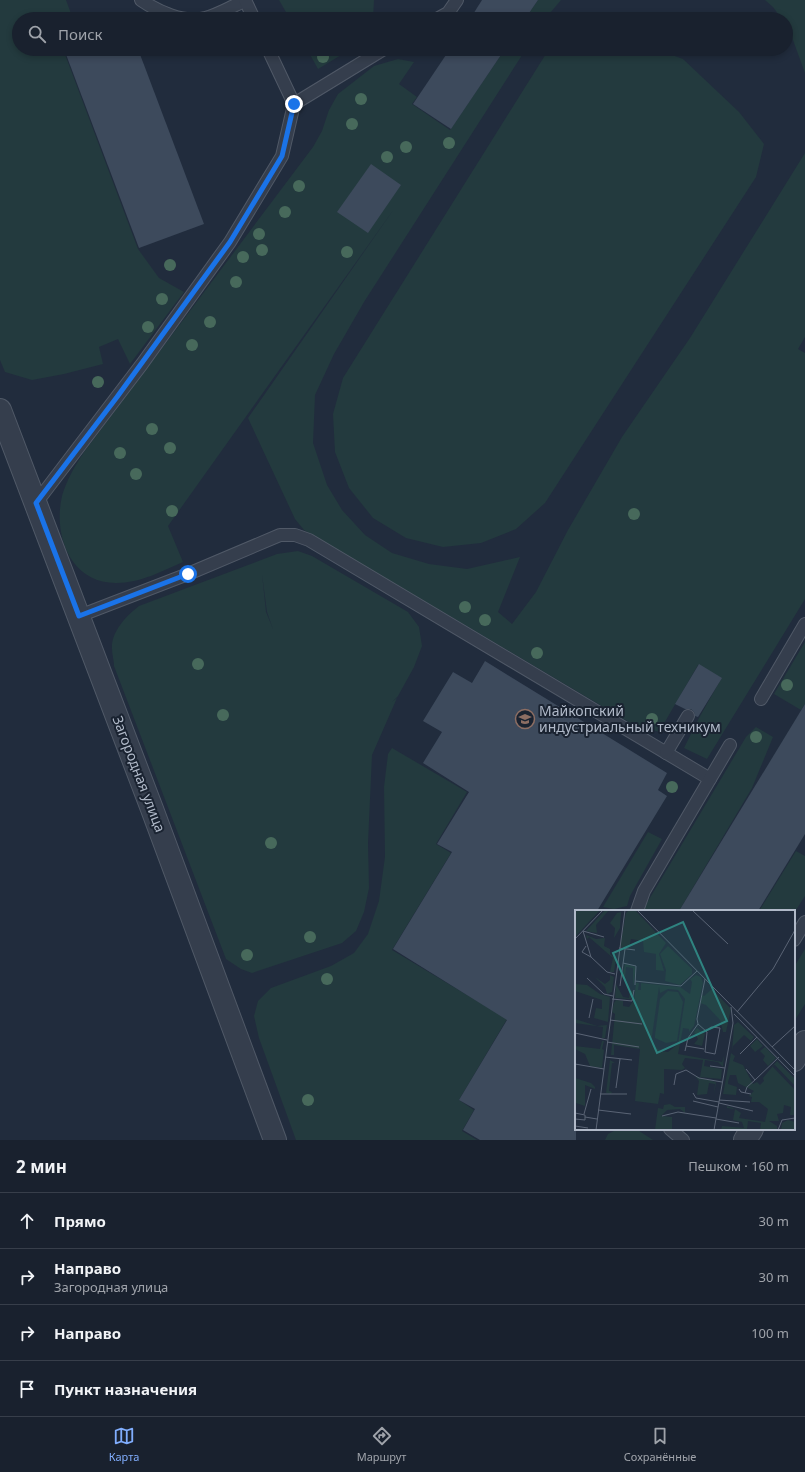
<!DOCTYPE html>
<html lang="ru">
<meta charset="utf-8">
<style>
:root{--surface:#19212e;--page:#262e3a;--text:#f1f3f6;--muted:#9fa3aa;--line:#373e4a;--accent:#80adfd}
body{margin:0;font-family:"Noto Sans",sans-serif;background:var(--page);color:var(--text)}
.stop{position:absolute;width:12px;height:12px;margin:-9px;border:3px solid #1a73e8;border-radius:50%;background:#fff}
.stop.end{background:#1a73e8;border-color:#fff;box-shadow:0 1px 4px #0008}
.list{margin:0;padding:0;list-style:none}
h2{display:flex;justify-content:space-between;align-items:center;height:52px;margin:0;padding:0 16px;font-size:17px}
h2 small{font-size:13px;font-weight:400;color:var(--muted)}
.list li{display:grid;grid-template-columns:26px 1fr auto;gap:12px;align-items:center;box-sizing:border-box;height:56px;padding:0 16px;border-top:1px solid var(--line)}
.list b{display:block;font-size:15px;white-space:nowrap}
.list p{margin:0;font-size:13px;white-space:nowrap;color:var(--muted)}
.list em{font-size:13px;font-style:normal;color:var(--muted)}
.icon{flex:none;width:22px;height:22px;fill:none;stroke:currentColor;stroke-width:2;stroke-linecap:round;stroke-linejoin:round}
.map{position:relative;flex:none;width:805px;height:1140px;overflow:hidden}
.search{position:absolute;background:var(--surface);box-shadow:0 2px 6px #0003;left:12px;right:12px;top:12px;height:44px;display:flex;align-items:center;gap:10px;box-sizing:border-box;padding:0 14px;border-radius:22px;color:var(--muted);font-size:15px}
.sheet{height:276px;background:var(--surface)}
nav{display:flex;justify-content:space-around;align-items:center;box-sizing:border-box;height:56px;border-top:1px solid var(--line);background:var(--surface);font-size:11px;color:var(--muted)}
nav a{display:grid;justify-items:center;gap:2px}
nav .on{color:var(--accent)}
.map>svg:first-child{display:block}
.green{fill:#233a3e;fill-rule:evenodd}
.building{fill:#3d4a5c}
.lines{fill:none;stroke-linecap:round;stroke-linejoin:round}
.service-casing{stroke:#505967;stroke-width:14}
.minor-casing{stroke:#505967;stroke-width:24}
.service{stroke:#353e4d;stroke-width:12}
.minor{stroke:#353e4d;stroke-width:22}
.tree{fill:#47695b}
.route{stroke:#1a73e8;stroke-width:5}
.labels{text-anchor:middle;stroke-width:4;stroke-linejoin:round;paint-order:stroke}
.poi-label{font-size:14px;fill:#b0b9c8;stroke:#1a2331;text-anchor:start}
.street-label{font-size:14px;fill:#b0b9c8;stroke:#1a2331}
.inset-road{fill:none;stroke:#5a6475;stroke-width:1}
.view{fill:#2f8380;fill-opacity:0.15;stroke:#2f8380;stroke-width:2}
.inset-edge{fill:none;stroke:#b0b9c8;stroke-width:2}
</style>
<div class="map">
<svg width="805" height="1140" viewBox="0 0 805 1140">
<rect width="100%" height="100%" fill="#212c3d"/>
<g class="green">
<polygon points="0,0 66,0 73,19 19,19 19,49 63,49 138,249 159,278 184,292 130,364 118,339 99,347 103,364 64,374 32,380 5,372 0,360"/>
<polygon points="279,0 374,0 373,19 290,19"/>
<polygon points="538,0 561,0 545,19 525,19"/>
<polygon points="765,0 805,0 805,73 789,29 786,25 786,19 782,19 773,7"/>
<polygon points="307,49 351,49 318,69"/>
<path d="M 505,49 L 526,49 L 364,302 L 334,354 L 315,395 L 313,443 L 327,485 L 342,510 L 365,535 L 392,553 L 429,564 L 467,569 L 520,557 L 498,612 L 512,624 L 536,592 L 568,530 L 622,437 L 690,338 L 805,153 L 805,337 L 798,349 L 805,353 L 805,599 L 707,759 L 684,748 L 699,718 L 721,679 L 698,665 L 659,732 L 629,722 L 304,530 L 295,519 L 248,418 L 394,209 L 168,526 L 183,562 C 162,571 141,583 116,583 C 70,583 53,535 62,496 C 67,479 75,466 84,452 L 313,147 L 322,131 L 329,110 L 338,94 L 374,66 L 398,59 L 414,62 L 399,84 L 417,97 L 412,104 L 450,130 Z"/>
<polygon points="549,49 656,49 683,59 739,112 764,144 756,177 545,503 516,529 481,543 443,547 406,538 373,518 349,488 335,452 333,414 343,378"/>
<path d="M 298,551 L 312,556 L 408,612 L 419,627 L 422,646 L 414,667 L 398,696 L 392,702 L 397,698 L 372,755 L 368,843 L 369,888 L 364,912 L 356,931 L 342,943 L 252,973 L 241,969 L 226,959 L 114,666 C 114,660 112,655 112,649 C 111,632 126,616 139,606 L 277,554 ZM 262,574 L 267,612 L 273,629 L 266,612 Z"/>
<polygon points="805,642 805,704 801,710 774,694"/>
<polygon points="756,727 773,737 752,788 679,911 644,911 645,906 746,737"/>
<polygon points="392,748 467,792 436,844 451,853 392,950 507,1019 459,1100 474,1110 462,1131 477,1140 296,1140 259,1038 254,1016 258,1001 271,988 331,966 354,953 368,934 379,901 385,857 384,787 388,754"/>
<polygon points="648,832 662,839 630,896 627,906 614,909 603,907"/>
<polygon points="796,851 805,856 805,896 794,913 794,911 759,911"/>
<polygon points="805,949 805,1004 795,1020 794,1019 794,967"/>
<polygon points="618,1129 636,1129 653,1140 605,1140 608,1134"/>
</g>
<g class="building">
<polygon points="482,0 538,0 525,19 470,19"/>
<polygon points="64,49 138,49 204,224 139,248"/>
<polygon points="450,49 505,49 451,129 413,104"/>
<polygon points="371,164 401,185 368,233 337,212"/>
<polygon points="485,661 667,773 658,790 667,796 597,911 576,911 576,1140 480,1140 463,1130 475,1109 459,1100 507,1020 393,949 452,852 437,844 469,792 423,763 442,732 423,721 453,672 472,683"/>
<polygon points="699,664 722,678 698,717 695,716 694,712 691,709 685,709 675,704"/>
<polygon points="805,704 805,834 758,911 679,911"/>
</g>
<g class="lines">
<g class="service-casing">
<g id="service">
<path d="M 141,0 C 157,11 184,24 205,18 C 218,15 232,6 245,1"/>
<polyline points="245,0 254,19"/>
<polyline points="437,19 448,13 457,0"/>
<polyline points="294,104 384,49"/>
<polyline points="36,503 142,364 230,242 282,156 294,104 268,49"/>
<polyline points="79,616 188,574 280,535 295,535 309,540 710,779"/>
<polyline points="761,699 805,624"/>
<polyline points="666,753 688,716"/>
<polyline points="637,911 644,891 730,745"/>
<polyline points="794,940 805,922"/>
<polyline points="670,1129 683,1140"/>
</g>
</g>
<g class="minor-casing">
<g id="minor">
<polyline points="0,410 152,809 275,1140"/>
<polyline points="794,1060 805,1042"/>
<polyline points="745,1140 752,1129"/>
</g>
</g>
<use href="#service" class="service"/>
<use href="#minor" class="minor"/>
</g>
<g class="tree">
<circle cx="323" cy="57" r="6"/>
<circle cx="361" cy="99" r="6"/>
<circle cx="352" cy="124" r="6"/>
<circle cx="449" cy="143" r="6"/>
<circle cx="406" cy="147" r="6"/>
<circle cx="387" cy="157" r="6"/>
<circle cx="299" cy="186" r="6"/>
<circle cx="285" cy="212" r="6"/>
<circle cx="259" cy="234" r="6"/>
<circle cx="262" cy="250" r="6"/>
<circle cx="347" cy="252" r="6"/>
<circle cx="243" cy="257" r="6"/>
<circle cx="170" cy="265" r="6"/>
<circle cx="236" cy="282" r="6"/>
<circle cx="162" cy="299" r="6"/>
<circle cx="210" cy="322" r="6"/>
<circle cx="148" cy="327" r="6"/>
<circle cx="192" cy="345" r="6"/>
<circle cx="98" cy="382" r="6"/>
<circle cx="152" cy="429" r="6"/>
<circle cx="170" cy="448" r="6"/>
<circle cx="120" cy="453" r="6"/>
<circle cx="136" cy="474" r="6"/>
<circle cx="172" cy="511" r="6"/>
<circle cx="634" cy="514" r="6"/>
<circle cx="465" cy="607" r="6"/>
<circle cx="485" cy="620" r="6"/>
<circle cx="537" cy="653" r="6"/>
<circle cx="198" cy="664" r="6"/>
<circle cx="787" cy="685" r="6"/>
<circle cx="223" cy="715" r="6"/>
<circle cx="652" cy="719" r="6"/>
<circle cx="756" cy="737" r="6"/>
<circle cx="672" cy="787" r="6"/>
<circle cx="271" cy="843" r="6"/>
<circle cx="310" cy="937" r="6"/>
<circle cx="247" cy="955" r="6"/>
<circle cx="327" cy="979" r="6"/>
<circle cx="308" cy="1100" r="6"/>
</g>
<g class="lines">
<polyline class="route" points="188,574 79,616 36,503 117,397 230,242 282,156 294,104"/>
</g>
<defs>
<g id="university-ring" transform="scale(1)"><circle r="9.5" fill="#1a2331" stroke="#8d6e63" stroke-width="1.5"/><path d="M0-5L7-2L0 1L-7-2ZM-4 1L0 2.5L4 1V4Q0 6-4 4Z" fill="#8d6e63"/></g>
</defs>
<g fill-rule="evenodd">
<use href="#university-ring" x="525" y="719"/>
</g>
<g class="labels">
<g class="poi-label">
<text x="539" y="716">Майкопский<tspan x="539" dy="16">индустриальный техникум</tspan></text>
</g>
<g class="street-label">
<text transform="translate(139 774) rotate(69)" y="5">Загородная улица</text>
</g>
</g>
<g transform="translate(575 910)">
<rect width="220" height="220" fill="#212c3d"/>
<path d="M 0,0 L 25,0 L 0,27 ZM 30,0 L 34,0 L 21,15 L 22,23 L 11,21 ZM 54,0 L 60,0 L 91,33 L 84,44 L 89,61 L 81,60 L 81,44 L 69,42 L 68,31 L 56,29 L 54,38 L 45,37 L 51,3 ZM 46,2 L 45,18 L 39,28 L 40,18 L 35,13 L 42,3 ZM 11,25 L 21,29 L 30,28 L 29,36 L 35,39 L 35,44 L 41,49 L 39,62 L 35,62 L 38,48 L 14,27 L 12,29 ZM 93,36 L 117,59 L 117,64 L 105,75 L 90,71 L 91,60 L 85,44 ZM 50,54 L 61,57 L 58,77 L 58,58 L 51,57 L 50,68 L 47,68 ZM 35,65 L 39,67 L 37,82 L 32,84 L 30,77 L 20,67 L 30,74 L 35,70 ZM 121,65 L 126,67 L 128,73 L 119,116 L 114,122 L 114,119 L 108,118 L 103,144 L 147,152 L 149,146 L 148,157 L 143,152 L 130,150 L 129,156 L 147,159 L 146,169 L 125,167 L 128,150 L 110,148 L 107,154 L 110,158 L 107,160 L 89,159 L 89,184 L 85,183 L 83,194 L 60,191 L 65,139 L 39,135 L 39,145 L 36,145 L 40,104 L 37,102 L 39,93 L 41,90 L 48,91 L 48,96 L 54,97 L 59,90 L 61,73 L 64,73 L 63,80 L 66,80 L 66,73 L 105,77 L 115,84 L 117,72 L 115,69 ZM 84,77 L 85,83 L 93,79 L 103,80 L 110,89 L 103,134 L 93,142 L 85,141 L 76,133 ZM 0,74 L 12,75 L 25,84 L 35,87 L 33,112 L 19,108 L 21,98 L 27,99 L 27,90 L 0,81 ZM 41,74 L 48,87 L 54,88 L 55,81 L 58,81 L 56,89 L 40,88 ZM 137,79 L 156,99 L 151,122 L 148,122 L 145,110 L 131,95 L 125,93 L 127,85 L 129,86 ZM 93,81 L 103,82 L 108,92 L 102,131 L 91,133 L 80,128 L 80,125 L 85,89 ZM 0,109 L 22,116 L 32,115 L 30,128 L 27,128 L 28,117 L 0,113 ZM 163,112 L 179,127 L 176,131 L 169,125 L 158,136 L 157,142 L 159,115 ZM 122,118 L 130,124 L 127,136 L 119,134 L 123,129 L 119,122 ZM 182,129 L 188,136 L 180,142 L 175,136 ZM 27,131 L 29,131 L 27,139 L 29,140 L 27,158 L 15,156 L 10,144 L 0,139 L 0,136 L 25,139 ZM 190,137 L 201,148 L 193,156 L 188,150 L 190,146 L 185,141 ZM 156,143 L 160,146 L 158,151 L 168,155 L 178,174 L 182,172 L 185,175 L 189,171 L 188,168 L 202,151 L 220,169 L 220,176 L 200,155 L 197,156 L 220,180 L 220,205 L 215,205 L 216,197 L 209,195 L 208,203 L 202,204 L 204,211 L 194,211 L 202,216 L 202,220 L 185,220 L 186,213 L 173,211 L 172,220 L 146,220 L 147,216 L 169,218 L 167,212 L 158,210 L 160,199 L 152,198 L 152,196 L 160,199 L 166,203 L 164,208 L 190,212 L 193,199 L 184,192 L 176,192 L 177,187 L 174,186 L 179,181 L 163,173 L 161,165 L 155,165 L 153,172 L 153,174 L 162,177 L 161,185 L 148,184 ZM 35,150 L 40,153 L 37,153 L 34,181 L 37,182 L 36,184 L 31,183 ZM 120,166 L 141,172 L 139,185 L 140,174 L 134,173 L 132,184 L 122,185 L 124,171 ZM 0,168 L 16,173 L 20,177 L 20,179 L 10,175 L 10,196 L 1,193 ZM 95,194 L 100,197 L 110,197 L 110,203 L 105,199 L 92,200 L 86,206 L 97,207 L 97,220 L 80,220 L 83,198 L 88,199 L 89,195 ZM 213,210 L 220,212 L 220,220 L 206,220 L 207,213 Z" fill="#233a3e" fill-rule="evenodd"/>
<path class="inset-road" d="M 62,0 L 220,160M 117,0 L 153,34M 8,21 L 16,47 L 32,62 L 40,64M 8,21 L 29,27M 0,29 L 28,0M 11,36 L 7,42 L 16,47M 44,38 L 60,40M 48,53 L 61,56 L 60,75M 12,68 L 29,84 L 38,86M 130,69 L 122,109 L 123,114 L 132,122 L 130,142 L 140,144 L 145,118 L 136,117 L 131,121M 60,71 L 106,76 L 122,61M 45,76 L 50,39M 37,89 L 57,91 L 59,80M 162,102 L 198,59 L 220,20M 159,104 L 220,166M 14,108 L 18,89M 35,110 L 67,114M 0,123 L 32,130M 32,132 L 64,137M 111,136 L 129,139M 197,137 L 220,116M 110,141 L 113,128 L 123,114M 165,144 L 182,127M 30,147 L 57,150M 0,154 L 29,159M 135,156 L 150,158M 171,159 L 180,170 L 204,147M 99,175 L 101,164 L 111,160 L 124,168 L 147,172M 41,178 L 45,149M 164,179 L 166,182 L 176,184M 118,183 L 121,188 L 144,192M 170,183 L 172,177 L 180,170M 25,184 L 52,184M 144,190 L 175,192M 118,191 L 143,197M 144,193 L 178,201M 23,200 L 56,204M 0,203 L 10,205 L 10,210 L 0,209M 9,204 L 16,179M 87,206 L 103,202 L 141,208M 10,207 L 22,209M 141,209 L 164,213M 0,216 L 13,218M 21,220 L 50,0M 139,220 L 158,113 L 156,97M 203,220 L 207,210 L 220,208"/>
<path class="view" d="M 108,12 L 152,111 L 82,143 L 38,43 Z"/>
<rect width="220" height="220" class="inset-edge"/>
</g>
</svg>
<div class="stop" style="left:188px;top:574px"></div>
<div class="stop end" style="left:294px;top:104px"></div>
<div class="search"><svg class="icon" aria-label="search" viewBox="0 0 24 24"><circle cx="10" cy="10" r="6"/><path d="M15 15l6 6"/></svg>Поиск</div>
</div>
<section class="sheet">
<h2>2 мин<small>Пешком · 160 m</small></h2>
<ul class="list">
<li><svg class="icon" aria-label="ahead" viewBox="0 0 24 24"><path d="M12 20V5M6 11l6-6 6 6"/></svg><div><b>Прямо</b></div><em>30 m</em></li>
<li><svg class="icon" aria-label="right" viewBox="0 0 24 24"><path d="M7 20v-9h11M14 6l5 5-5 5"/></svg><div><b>Направо</b><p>Загородная улица</p></div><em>30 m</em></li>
<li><svg class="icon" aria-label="right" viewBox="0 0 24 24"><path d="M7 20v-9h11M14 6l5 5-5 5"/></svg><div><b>Направо</b></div><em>100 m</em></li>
<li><svg class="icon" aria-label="arrive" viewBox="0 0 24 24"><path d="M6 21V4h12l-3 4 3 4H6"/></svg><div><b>Пункт назначения</b></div></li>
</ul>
</section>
<nav>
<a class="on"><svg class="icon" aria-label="map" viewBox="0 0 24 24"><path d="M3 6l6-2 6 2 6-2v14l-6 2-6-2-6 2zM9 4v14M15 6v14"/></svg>Карта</a>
<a><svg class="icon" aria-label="directions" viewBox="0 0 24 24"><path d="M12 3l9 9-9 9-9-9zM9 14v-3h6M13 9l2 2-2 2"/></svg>Маршрут</a>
<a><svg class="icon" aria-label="saved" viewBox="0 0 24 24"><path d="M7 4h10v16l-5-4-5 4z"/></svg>Сохранённые</a>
</nav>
